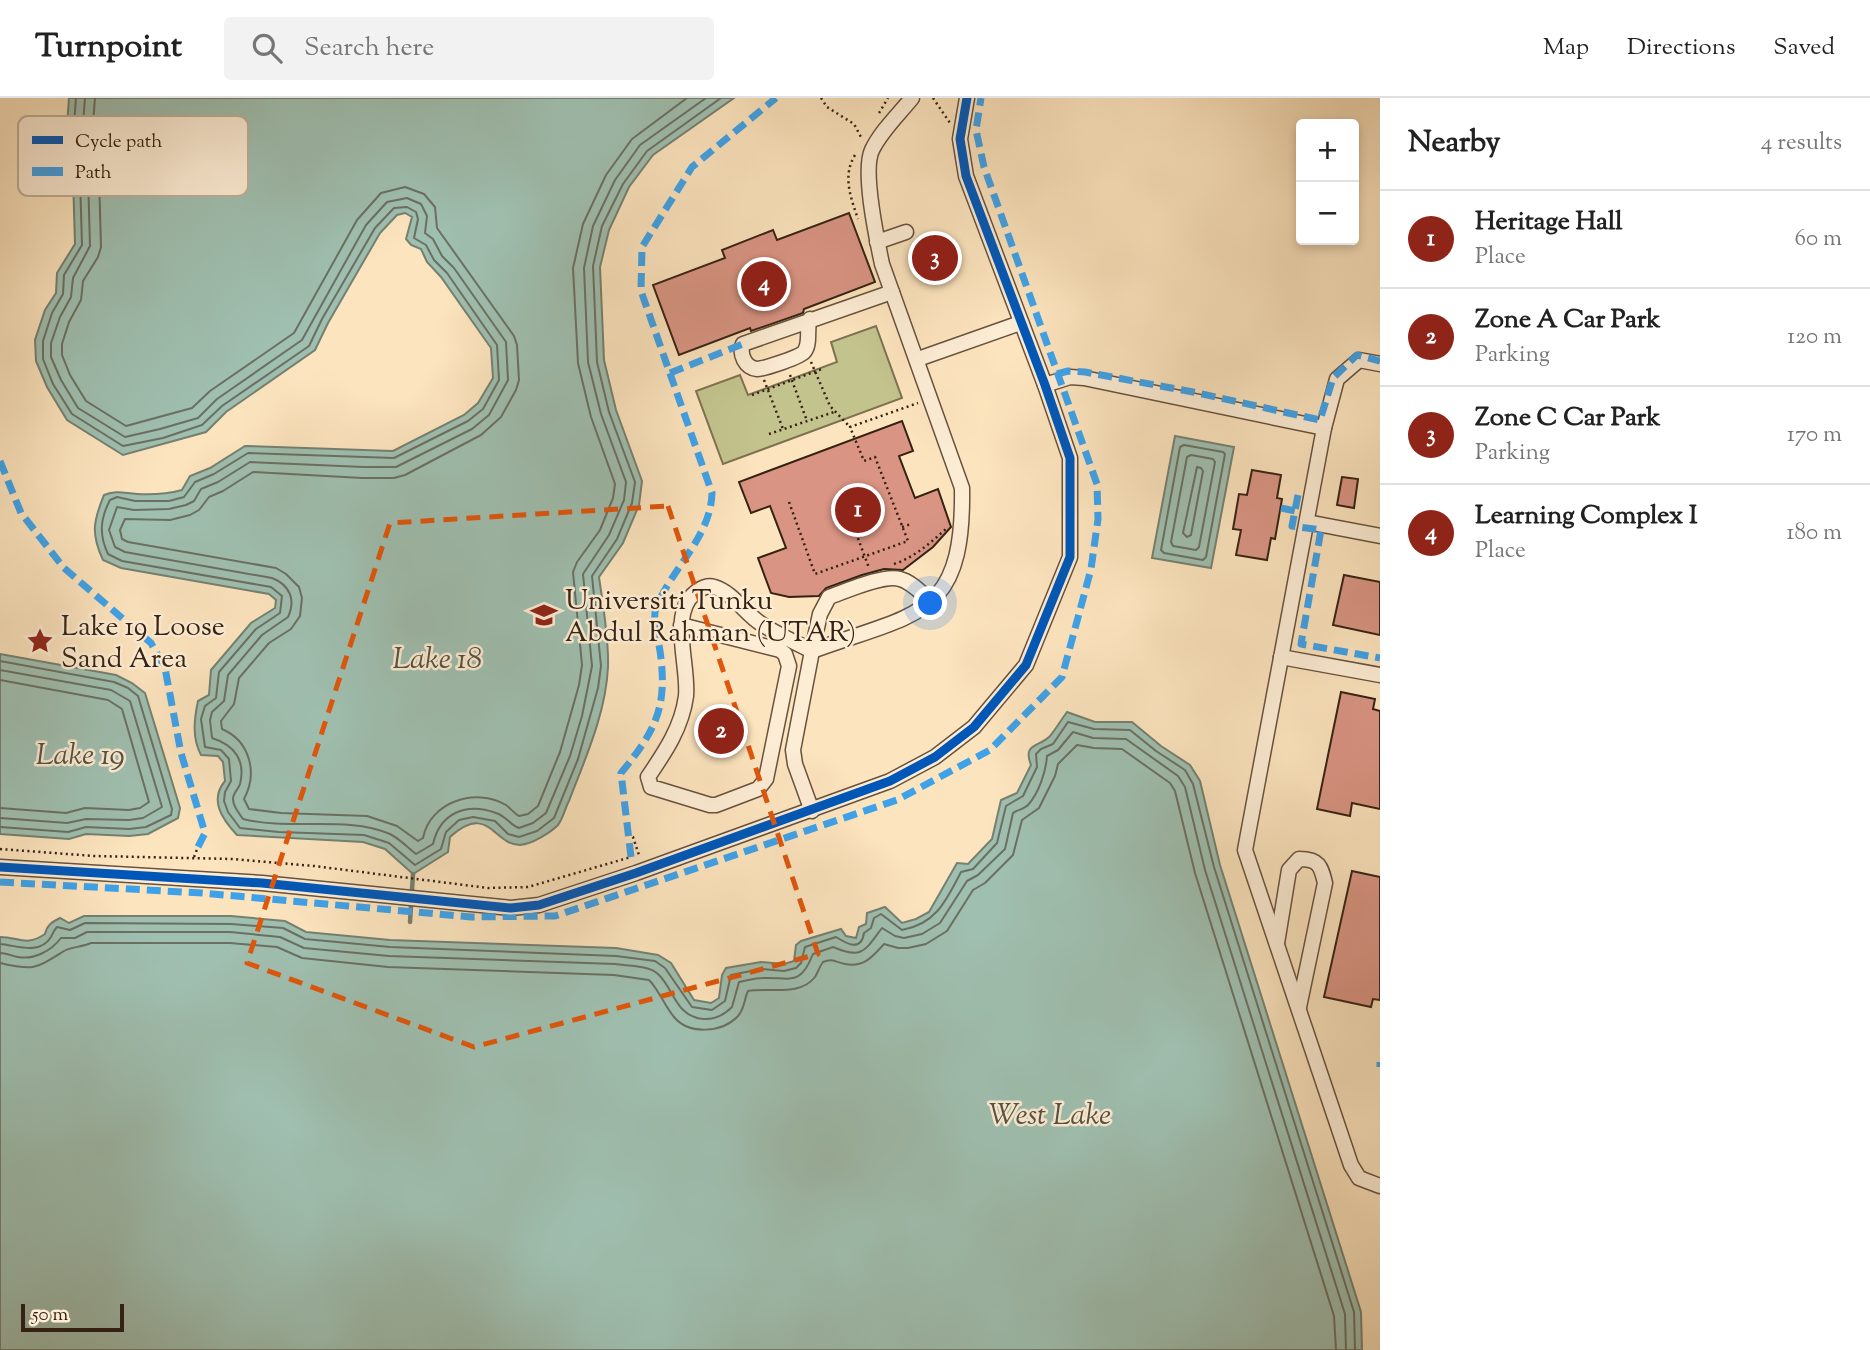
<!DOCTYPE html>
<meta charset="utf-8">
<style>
:root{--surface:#fff;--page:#f2f2f2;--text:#222;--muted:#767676;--line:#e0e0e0;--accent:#8f2418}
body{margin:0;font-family:"Sorts Mill Goudy",serif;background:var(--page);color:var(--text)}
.controls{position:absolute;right:21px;top:21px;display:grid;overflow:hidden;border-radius:7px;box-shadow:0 4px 10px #0003}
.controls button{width:63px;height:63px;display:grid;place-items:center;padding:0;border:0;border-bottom:2px solid var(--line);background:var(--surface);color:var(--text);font:35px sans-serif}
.scale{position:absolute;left:21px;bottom:18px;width:103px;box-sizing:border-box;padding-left:7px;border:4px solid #352213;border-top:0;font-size:19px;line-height:24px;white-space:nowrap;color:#352213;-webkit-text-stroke:5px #fdedd5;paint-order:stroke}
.you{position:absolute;left:931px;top:506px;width:24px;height:24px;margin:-18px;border:5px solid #fff;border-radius:50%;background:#1a73e8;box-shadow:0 0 0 10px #1a73e833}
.badge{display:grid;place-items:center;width:46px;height:46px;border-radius:50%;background:var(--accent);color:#fff;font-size:23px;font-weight:700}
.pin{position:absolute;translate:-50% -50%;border:4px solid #fff;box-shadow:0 2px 7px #0006}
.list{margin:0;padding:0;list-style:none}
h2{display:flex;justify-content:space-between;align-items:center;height:91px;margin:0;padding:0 28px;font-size:30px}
h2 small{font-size:23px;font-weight:400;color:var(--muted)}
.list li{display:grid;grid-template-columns:46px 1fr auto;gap:21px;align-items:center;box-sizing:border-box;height:98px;padding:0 28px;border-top:2px solid var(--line)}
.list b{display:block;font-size:26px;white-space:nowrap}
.list p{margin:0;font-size:23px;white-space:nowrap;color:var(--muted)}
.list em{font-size:23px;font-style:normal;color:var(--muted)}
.icon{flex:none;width:38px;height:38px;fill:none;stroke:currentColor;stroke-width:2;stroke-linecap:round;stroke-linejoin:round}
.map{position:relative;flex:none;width:1380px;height:1252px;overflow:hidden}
header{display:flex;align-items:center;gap:42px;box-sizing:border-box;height:98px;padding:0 35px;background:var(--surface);border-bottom:2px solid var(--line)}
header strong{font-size:33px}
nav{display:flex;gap:38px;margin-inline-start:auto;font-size:24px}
.search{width:490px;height:63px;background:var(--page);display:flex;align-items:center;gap:18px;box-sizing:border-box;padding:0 24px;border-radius:7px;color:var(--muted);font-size:26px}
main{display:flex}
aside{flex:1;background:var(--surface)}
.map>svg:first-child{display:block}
.green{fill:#c3c38e;stroke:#7c7250;stroke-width:2}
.water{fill:#9fbfb0;stroke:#758071;stroke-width:2}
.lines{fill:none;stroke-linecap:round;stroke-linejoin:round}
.shore{stroke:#6a7062;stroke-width:2}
.stream{stroke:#758071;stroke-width:4.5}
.building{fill:#d99483;stroke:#352213;stroke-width:2}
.minor-casing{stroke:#67523e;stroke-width:17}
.path{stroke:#352213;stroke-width:2.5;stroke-dasharray:2 3.5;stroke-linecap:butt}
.minor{stroke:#fdedd5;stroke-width:14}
.quiet{stroke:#3ea2ea;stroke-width:7;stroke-dasharray:14 7;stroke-linecap:butt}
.cycleway-casing{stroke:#fdedd5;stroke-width:13}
.cycleway{stroke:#0057b8;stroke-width:9}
.marked{fill:none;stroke:#df560c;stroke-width:5;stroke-dasharray:14 9;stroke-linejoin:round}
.labels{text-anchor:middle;stroke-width:5;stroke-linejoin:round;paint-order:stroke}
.poi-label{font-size:28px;fill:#352213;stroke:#fdedd5;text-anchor:start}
.water-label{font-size:30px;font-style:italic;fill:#555142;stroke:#fdedd5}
.key{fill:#fdedd5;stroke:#c1b09b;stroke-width:2}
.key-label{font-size:19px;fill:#352213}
</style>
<header>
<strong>Turnpoint</strong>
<div class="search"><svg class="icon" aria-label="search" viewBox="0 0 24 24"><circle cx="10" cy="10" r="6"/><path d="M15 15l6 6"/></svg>Search here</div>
<nav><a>Map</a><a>Directions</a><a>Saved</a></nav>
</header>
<main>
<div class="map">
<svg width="1380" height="1252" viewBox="0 0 1380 1252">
<rect width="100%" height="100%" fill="#fce4be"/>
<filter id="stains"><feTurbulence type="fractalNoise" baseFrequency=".00286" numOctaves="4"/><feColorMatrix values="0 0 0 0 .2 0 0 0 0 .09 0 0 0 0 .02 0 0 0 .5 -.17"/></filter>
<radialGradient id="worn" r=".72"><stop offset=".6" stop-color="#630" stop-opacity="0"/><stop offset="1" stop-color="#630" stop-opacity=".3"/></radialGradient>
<polygon class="green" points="876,228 902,300 723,366 696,293 740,277 748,297 837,264 831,244"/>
<g class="water">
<path d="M 69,0 L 734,0 L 653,57 L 629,89 L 609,132 L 600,169 L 604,262 L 616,312 L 642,383 L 639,407 L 623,445 L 599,479 C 603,508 609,540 608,569 C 606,615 585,661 569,703 C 565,710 563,721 558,727 C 550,735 532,746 520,747 C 493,747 489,704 450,739 L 448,754 L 413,776 L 385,751 L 363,744 L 237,737 C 222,721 209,702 225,683 L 223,664 L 218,658 L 201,657 C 192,640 194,622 198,603 L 209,597 L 211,572 L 251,525 L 275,510 L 276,502 L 269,496 L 121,470 L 103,462 C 91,436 93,424 104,397 C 117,392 123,395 137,396 C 152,397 167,396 182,392 L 190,378 L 210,370 L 245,348 L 393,353 L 464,317 L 478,305 L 493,280 L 491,250 L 441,179 L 427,164 L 421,151 L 411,147 L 406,141 L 412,119 L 405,115 L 397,117 L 380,135 L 328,225 L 315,252 L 226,314 L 206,334 L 123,357 L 67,322 L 47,289 L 36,263 L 35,242 L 45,212 L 56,195 L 57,175 L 75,146 L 73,79 L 65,55 Z"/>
<polygon points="1175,338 1234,349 1211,470 1152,460"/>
<polygon points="0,556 116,577 132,585 145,595 180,710 178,720 148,736 129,738 86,736 69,741 0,736"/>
<path d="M 1067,614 L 1095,624 L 1132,624 L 1161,648 L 1190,667 L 1200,683 L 1220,767 L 1361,1214 L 1362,1252 L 0,1252 L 0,839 C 19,839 26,849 45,836 C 47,827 52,824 60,820 L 69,825 L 84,818 L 231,818 L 285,823 L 306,834 L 390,842 L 616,850 L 658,857 L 671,865 L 694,902 L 711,905 L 719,900 L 722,877 L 726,870 L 761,864 L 784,866 L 794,863 L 796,847 L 801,843 L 841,831 L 846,838 L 856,840 L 859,829 L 866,826 L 867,815 L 885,809 L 902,825 L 916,821 L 929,814 L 957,765 L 968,766 L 992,741 L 1001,702 L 1017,695 L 1031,667 C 1022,645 1040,649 1050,638 C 1056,631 1061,622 1067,614 Z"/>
</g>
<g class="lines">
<g class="shore">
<path d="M 76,0 L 72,54 L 80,79 L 82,147 L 64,177 L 63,196 L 52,215 L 43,243 L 43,261 L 53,286 L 72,316 L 123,348 L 163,340 L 202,327 L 222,308 L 309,248 L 322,221 L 375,130 L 394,110 L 407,109 L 416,114 L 418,121 L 414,140 L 426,147 L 434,162 L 447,175 L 497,247 L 499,282 L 483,311 L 468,323 L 394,360 L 248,355 L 214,376 L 195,384 L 184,399 L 169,403 L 135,403 L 117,399 L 110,402 C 100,421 99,437 108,456 L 122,463 L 271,489 L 282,498 L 280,515 L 256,531 L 219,574 L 216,600 L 205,608 L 201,621 L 205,649 L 221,652 L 229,661 L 231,683 L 225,694 L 224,703 L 228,714 L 240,730 L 279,734 L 364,737 L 389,745 L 415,767 L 441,751 L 446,734 L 459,722 L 473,719 L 495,723 L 508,736 L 519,739 L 537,733 L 554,720 L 578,661 L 598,590 L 601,568 L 592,478 L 617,441 L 632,405 L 635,384 L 609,314 L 597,264 L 593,168 L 602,128 L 623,86 L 647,53 L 721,0"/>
<path d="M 85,0 L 81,53 L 88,78 L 90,148 L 73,180 L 71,199 L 60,219 L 51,245 L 51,259 L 61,282 L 78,310 L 125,339 L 160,331 L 198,320 L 217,301 L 302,242 L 366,127 L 387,104 L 407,100 L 421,106 L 427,118 L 425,135 L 433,141 L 442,158 L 454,170 L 506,244 L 508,282 L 489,317 L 472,331 L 396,369 L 363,369 L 250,364 L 218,384 L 201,391 L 194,403 L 186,407 L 169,411 L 134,412 L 117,409 L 109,432 L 115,449 L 125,454 L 272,480 C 290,487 296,502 288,519 L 262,537 L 228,577 L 224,603 L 212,614 L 210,622 L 212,640 C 234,647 246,662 240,686 C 238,692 233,695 233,701 C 233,709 239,715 243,721 C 290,733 346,717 390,736 C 400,741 408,750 416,756 L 433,746 C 440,715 466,704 496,715 C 506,718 510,727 519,730 L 533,725 L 546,715 L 570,658 L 582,618 L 592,568 L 583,476 L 609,437 L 624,402 L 626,384 L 601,316 L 588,264 L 584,170 L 593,128 L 615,82 L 640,47 L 706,0"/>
<path d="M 95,0 L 91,51 L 99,78 L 101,149 L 98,159 L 83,183 L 81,202 L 69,224 L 62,246 L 62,257 L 70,277 L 86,303 L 126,328 L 192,310 L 210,293 L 294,235 L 357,122 L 381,95 L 405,89 L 424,96 L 435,109 L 437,130 L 514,238 L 517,247 L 519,282 L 516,292 L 501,319 L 481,337 L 405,377 L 394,380 L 362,380 L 253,374 L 223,393 L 209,399 L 199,412 L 190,417 L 170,422 L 125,421 L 120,432 L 122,441 L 128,444 L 276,470 L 286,476 L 299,489 L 302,500 L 300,518 L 291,531 L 269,545 L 239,580 L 234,606 L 221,623 L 222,631 C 250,643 258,675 244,701 L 249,711 L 281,715 L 367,718 L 397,728 L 418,743 L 423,740 C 430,704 475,689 506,707 C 510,710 514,715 519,718 L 528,716 L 538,708 L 560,654 L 579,587 L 582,567 L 573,474 L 577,464 L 600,432 L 613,400 L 615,386 L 591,319 L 578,265 L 573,170 L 583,126 L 606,77 L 632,41 L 687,0"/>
<polygon points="1184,347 1223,354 1225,356 1206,459 1203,462 1164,455 1161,452 1180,349"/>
<polygon points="1191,357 1213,361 1215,364 1199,449 1196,452 1173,448 1171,444 1187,359"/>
<polygon points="1197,369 1201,370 1203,373 1191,437 1187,439 1183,435"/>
<polyline points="0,563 114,584 128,590 138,598 172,711 171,717 146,729 129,731 86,729 68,734 0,729"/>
<polyline points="0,572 111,592 130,603 162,709 143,720 129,722 86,721 67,725 0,720"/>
<polyline points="0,582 108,602 122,611 149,704 140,710 129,712 85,710 66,715 0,710"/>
<path d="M 0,846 C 16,847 39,858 51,839 C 53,835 54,832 57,829 L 70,832 L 85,825 L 231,826 L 283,830 L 305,841 L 390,849 L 616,858 L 655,863 L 665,870 L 692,909 L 712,912 L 725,903 L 731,877 L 761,871 L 784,873 L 796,870 L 801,865 L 805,849 L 836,839 C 847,846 861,854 864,835 L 871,830 L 874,820 L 881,816 L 902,832 C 936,826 946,803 961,774 L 973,771 L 997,745 L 1006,708 L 1023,698 L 1037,669 L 1036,656 L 1041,651 L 1053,646 L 1068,624 L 1094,631 L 1130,632 L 1156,653 L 1185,672 L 1193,686 L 1214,769 L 1354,1214 L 1355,1252"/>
<path d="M 0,855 C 6,855 12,858 18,859 C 34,862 51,853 61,840 L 75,840 L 87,834 L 230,834 L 280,839 L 304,850 L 389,858 L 615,866 C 627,868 649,867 658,876 C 675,892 675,918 703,921 C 715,922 724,917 732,909 L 739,884 C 746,883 755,880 762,880 C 791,879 800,889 813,856 L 833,849 C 863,862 865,852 882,830 L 895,838 L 904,840 L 922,836 L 940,825 L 967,783 L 978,777 L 1005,751 L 1013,715 C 1017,712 1024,711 1028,707 C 1039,695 1046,673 1047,658 L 1058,652 L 1073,634 L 1093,640 L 1126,641 L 1178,678 L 1185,689 L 1205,772 L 1345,1216 L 1346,1252"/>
<path d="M 0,865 C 34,873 35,871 64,853 C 71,849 82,849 91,845 L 230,845 L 277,849 L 302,860 L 388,869 L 614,877 L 649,882 C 659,892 664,907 674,919 C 689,937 722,935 738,918 C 745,910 744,901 748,893 C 770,889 799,899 815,879 C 818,874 820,868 823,864 C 833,860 835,864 845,866 C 864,870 873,858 884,846 L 898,850 L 908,850 L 926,846 L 947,833 L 973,792 L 985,785 L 1013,757 L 1022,722 L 1039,710 L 1055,678 L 1058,666 L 1077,647 L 1094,650 L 1122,651 L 1170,685 L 1175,693 L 1195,775 L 1334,1218 L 1336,1252"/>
</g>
<polyline class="stream" points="410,824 413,776"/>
</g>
<g class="building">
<polygon points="849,115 875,184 804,211 803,215 751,233 750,230 679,257 653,187 725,160 722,152 773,132 777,142"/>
<polygon points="902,323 913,353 899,358 915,400 938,391 951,429 933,449 903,472 884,471 862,477 826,490 819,498 789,499 771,495 758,460 786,450 770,408 751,415 739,384"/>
<polygon points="1252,372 1281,377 1277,400 1282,401 1275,441 1271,440 1267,462 1236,457 1241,432 1233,431 1239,396 1247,397"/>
<polygon points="1342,379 1358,381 1354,410 1337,407"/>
<polygon points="1344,477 1380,484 1380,537 1333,527"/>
<polygon points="1341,594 1375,601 1373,611 1380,613 1380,711 1352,705 1350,718 1317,711"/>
<polygon points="1352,773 1380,779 1380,902 1373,901 1371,909 1324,899"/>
</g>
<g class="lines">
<g class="minor-casing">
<g id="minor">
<polyline points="877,144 906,134"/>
<path d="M 810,221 C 806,231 811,246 804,254 C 801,259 763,271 757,271 C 745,270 739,256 743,246 L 892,194"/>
<polyline points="918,261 1020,225"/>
<polyline points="1380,266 1359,262 1337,281 1324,330 1245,752 1351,1067 1359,1080 1380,1088"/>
<polyline points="1045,287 1070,279 1084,280 1324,330"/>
<polyline points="1307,424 1380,438"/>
<path d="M 681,527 L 780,552 L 785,556 L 789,568 L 766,681 L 758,691 L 716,707 L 710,707 L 651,689 L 648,679 C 665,654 682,629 686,598 C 689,568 669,515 695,495 C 700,490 708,487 714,489 C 732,494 745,515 760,525 C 776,536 795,544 812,553 L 820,516 L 829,499 C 846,493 884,476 900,481 C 912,484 923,497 932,504"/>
<polyline points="1281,559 1380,577"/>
<path d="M 812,713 L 795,666 L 793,652 L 812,553 C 918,514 964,521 962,390 L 882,166 C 877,142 862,73 872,52 C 881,33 899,16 912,0"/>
<polyline points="0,769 262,785 511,810 539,807 636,775 890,683 935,659 974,629 1026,567 1070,459 1070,360 1045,287 966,78 960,41 967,0"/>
<path d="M 1277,845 L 1289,772 L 1299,761 C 1319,761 1321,768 1325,785 L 1299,909"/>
</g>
</g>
<g class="path">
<polyline points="821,0 827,9 854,26 862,41"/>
<polyline points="933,0 950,25"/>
<polyline points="879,15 888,0"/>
<path d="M 855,57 C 842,78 851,100 858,121"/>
<polyline points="811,264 830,308 850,329"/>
<polyline points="790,277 807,323"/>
<polyline points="764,282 783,331"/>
<polyline points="752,297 822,271"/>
<polyline points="769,336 834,314"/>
<polyline points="789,404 815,476 908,443 875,359 864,363 850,329 918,305"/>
<polyline points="902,429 911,426"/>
<polyline points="856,435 869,470"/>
<path d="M 894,466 C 915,459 930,445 946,431"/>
<polyline points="628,736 633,739 639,757"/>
<polyline points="0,751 94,758 232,761 314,768 488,790 528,789 631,759"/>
<polyline points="194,759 198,749"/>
</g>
<use href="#minor" class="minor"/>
<g class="quiet">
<polyline points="670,275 743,246"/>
<polyline points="1057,276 1068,273 1085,274 1193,294 1320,322 1333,280 1357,257 1380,263"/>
<polyline points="0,363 21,415 64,470 151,545 165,570 181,655 205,735 198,749"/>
<polyline points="1298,397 1292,428 1321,432 1301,546 1380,560"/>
<polyline points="1281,410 1295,413"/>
<path d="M 631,759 L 621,675 C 656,632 668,609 660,553 C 658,540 652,522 656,510 C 671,471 711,439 712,395 L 641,193 L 642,149 L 692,69 L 776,0"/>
<polyline points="0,784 202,795 471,819 555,818 897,702 990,652 1062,579 1091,471 1098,421 1097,386 984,69 976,32 981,0"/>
<polyline points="1380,964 1380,969"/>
</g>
<g class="cycleway-casing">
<polyline id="cycleway" points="0,769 262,785 511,810 539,807 636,775 890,683 935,659 974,629 1026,567 1070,459 1070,360 1045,287 966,78 960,41 967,0"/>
</g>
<use href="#cycleway" class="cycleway"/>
</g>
<path class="marked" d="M 668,408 L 818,856 L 474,949 L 247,865 L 390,425 Z"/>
<defs>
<g id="university-bare" transform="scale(2.1)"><path d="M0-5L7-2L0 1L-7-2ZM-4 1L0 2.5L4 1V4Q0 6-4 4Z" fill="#8f2418" stroke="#fdedd5" stroke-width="2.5" paint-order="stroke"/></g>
<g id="sight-bare" transform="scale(2.1)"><path d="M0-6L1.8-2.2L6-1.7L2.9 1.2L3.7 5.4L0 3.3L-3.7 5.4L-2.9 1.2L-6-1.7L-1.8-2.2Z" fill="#8f2418" stroke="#fdedd5" stroke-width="2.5" paint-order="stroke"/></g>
</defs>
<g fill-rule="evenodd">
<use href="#university-bare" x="544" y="517"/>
<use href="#sight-bare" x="40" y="543"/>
</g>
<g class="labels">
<g class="poi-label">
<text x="565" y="511">Universiti Tunku<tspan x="565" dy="32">Abdul Rahman (UTAR)</tspan></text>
<text x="61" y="537">Lake 19 Loose<tspan x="61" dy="32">Sand Area</tspan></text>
</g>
<g class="water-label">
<text x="437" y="570">Lake 18</text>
<text x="80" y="666">Lake 19</text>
<text x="1050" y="1026">West Lake</text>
</g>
</g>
<rect x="18" y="18" width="230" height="80" rx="10" class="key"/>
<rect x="32" y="38" width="31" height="8" fill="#0057b8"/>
<rect x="32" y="69" width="31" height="9" fill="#3ea2ea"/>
<g class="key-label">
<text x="75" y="49">Cycle path</text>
<text x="75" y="80">Path</text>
</g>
<rect width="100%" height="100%" filter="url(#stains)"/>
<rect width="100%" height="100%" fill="url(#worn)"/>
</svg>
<div class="controls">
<button>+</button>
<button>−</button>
</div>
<div class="scale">50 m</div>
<div class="you"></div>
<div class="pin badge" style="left:858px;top:412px">1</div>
<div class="pin badge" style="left:721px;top:633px">2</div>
<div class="pin badge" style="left:935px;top:160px">3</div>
<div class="pin badge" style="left:764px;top:186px">4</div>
</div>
<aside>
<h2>Nearby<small>4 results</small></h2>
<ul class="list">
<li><span class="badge">1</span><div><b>Heritage Hall</b><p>Place</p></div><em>60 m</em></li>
<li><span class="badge">2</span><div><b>Zone A Car Park</b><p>Parking</p></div><em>120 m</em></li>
<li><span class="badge">3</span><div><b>Zone C Car Park</b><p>Parking</p></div><em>170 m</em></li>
<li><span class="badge">4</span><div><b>Learning Complex I</b><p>Place</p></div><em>180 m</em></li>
</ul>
</aside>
</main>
